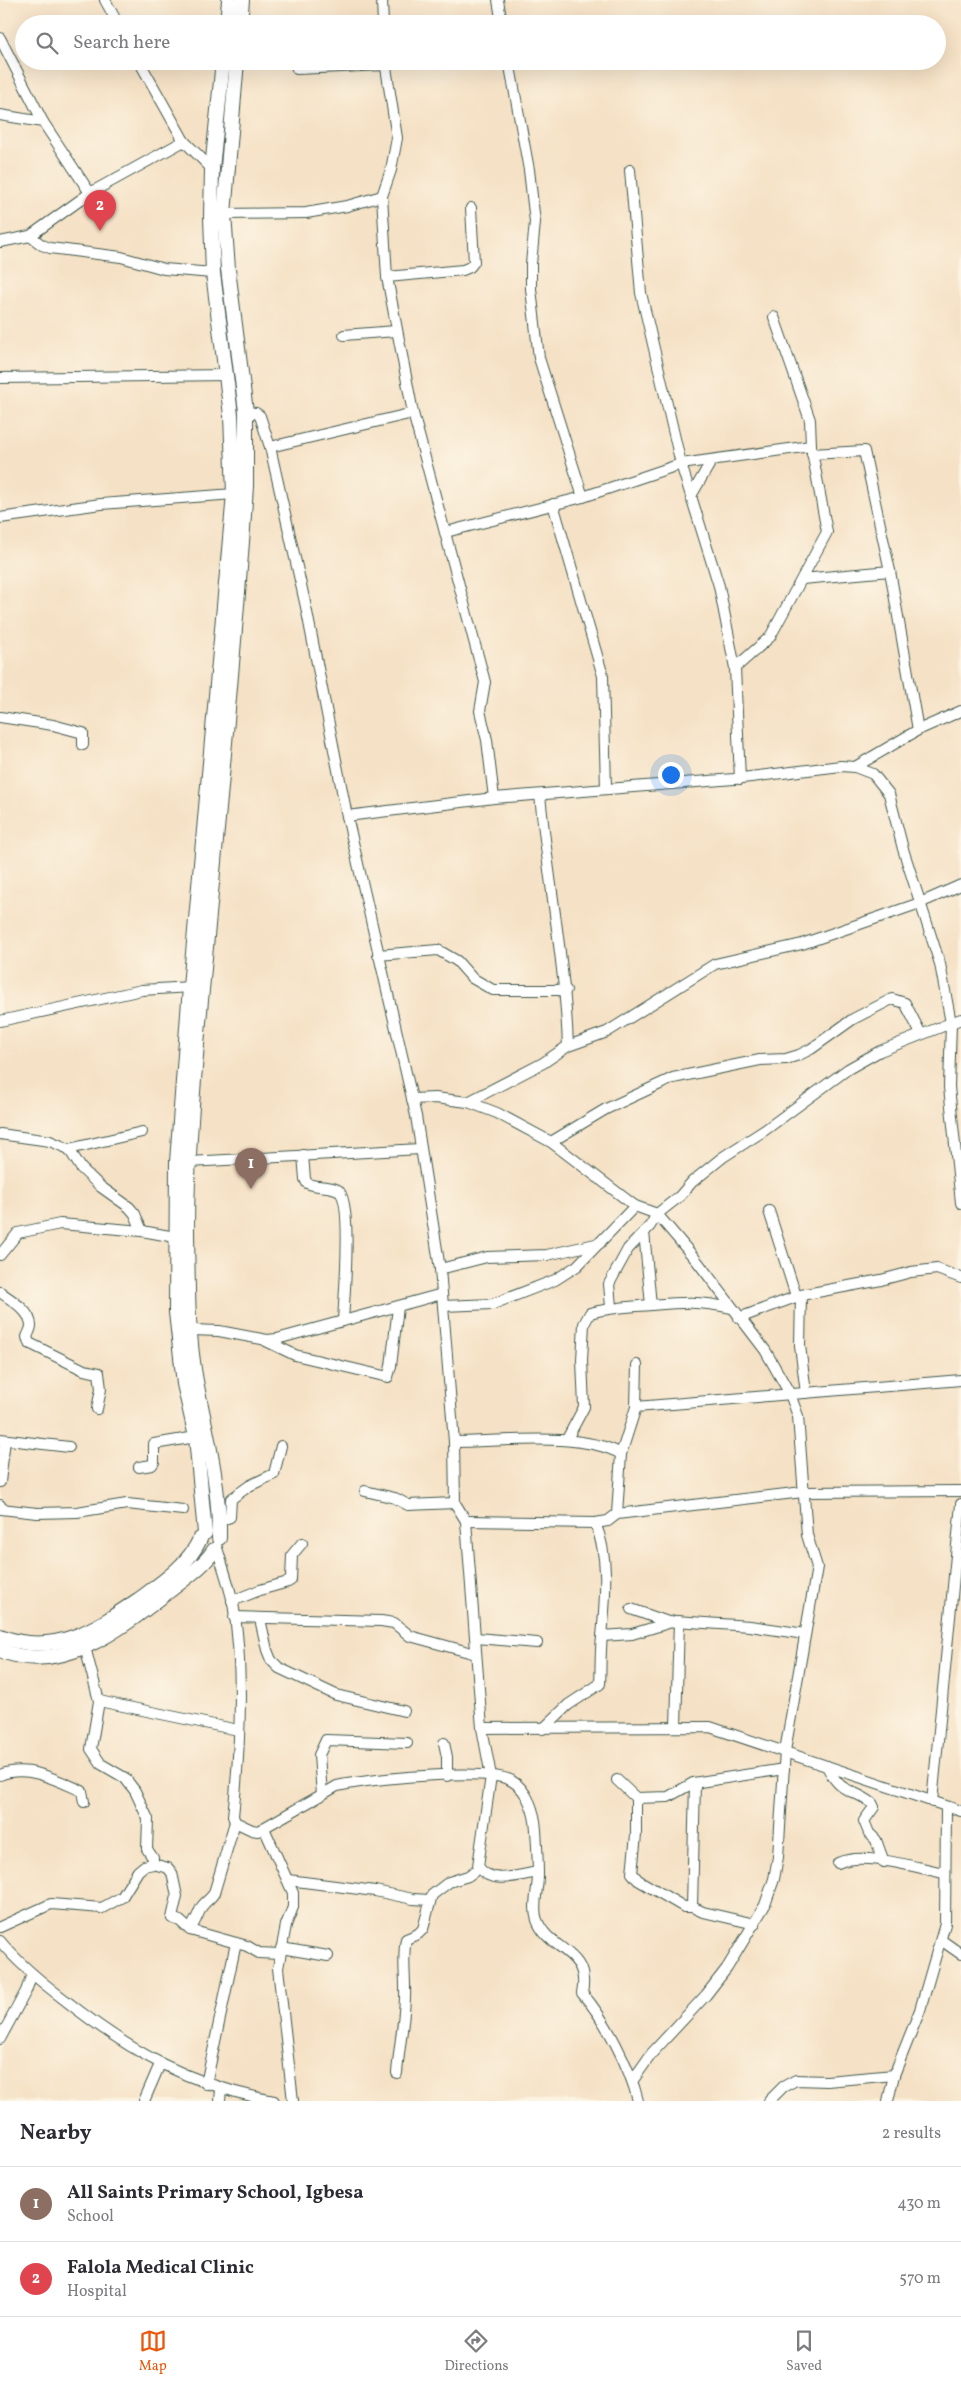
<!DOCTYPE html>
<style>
:root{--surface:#fff;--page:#f7f7f7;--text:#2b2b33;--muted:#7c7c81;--line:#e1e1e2;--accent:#ea580c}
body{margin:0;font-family:Vollkorn,serif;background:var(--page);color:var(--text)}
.you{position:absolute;left:670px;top:774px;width:18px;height:18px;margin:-12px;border:4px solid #fff;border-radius:50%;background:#1a73e8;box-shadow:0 0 0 8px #1a73e833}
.badge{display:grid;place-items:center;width:32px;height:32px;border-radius:50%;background:var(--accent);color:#fff;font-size:16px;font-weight:700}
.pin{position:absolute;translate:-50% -41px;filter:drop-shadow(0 1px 2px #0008)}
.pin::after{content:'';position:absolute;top:26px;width:18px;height:15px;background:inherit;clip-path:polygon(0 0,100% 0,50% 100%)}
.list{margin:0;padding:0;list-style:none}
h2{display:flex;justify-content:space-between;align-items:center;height:65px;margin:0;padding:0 20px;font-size:21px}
h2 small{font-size:16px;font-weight:400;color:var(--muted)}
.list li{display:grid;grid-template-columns:32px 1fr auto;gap:15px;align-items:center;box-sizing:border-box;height:75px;padding:0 20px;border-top:1px solid var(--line)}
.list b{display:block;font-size:19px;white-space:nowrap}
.list p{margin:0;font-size:16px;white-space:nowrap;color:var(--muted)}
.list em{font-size:16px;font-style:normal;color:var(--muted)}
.icon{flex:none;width:28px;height:28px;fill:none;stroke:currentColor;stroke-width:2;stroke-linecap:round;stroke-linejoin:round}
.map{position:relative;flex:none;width:961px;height:2101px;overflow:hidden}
.search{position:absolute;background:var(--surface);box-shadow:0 5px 20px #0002;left:15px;right:15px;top:15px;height:55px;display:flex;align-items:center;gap:12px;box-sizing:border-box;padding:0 18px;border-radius:28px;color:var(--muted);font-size:19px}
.sheet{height:215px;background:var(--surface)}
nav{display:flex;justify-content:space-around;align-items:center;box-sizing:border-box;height:70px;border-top:1px solid var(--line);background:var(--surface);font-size:14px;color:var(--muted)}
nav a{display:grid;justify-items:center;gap:2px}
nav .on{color:var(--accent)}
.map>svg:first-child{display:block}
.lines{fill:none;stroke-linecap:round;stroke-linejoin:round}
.street-casing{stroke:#3f564a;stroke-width:12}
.secondary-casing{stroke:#3f564a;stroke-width:16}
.street{stroke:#fff;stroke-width:10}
.secondary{stroke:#fff;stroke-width:14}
</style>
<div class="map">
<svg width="961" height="2101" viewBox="0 0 961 2101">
<rect width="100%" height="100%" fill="#fcf5e5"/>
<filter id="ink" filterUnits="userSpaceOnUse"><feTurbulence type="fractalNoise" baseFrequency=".02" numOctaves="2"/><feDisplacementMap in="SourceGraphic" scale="10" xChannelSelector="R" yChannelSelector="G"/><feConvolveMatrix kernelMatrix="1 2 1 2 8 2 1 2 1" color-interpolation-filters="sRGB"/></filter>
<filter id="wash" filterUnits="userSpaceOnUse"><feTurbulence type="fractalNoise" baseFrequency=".0096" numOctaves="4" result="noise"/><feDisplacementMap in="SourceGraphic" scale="20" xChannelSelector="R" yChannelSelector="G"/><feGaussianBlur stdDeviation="1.12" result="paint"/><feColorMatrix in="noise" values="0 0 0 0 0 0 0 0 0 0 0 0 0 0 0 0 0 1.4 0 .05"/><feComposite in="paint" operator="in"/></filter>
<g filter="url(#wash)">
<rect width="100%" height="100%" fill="#f5e1c5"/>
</g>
<g filter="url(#ink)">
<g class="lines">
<g class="street-casing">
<g id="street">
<polyline points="105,0 118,24"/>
<polyline points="382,0 383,24"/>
<polyline points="498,0 502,24"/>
<polyline points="0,38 43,122"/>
<polyline points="139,61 184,141 212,169"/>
<polyline points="385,61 397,138 391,170 382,196 387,277 413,413 485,682 480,711 487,740 494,798"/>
<polyline points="509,61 529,170 535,222 531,264 531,289 539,358 583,497"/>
<polyline points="297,69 385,65"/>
<polyline points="0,115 43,122 90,193"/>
<polyline points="630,170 641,293 681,464 719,586 735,668 740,779"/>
<polyline points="224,214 306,213 347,206 382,196"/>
<polyline points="30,236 42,245 50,248 121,257 164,269 213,273"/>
<polyline points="0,242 30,236 90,193 184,141"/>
<polyline points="387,277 463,270 470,267 474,262 471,208"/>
<polyline points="344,335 396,331"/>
<polyline points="0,378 227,375"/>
<path d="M 246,412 L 256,413 L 260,416 L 270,447 L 306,607 L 347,816 L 416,1116 L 440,1269 L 454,1442 L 455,1503 L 466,1521 L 482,1728 L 491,1776 L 478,1866 C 490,1886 520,1875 538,1872"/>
<polyline points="270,447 413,413"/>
<polyline points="812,454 864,451 890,571 918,730"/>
<polyline points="691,496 712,460"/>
<polyline points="553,504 603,676 606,788"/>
<polyline points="0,518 101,504 234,494"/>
<polyline points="446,532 583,497 681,464 811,446"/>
<polyline points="802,579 890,571"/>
<polyline points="735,668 770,637 827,532 811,446 810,420 774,317"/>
<polyline points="0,717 53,725 83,733 83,745"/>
<polyline points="855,767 918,730 961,711"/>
<path d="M 540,795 C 548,879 565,962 568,1046"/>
<polyline points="347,816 494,798 734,779 841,766 855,767 873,774 889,794 903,849 940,964 951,1023 949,1087 961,1203"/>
<polyline points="378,955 438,950 457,961 472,978 493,990 566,990"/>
<polyline points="0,1021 142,990 190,987"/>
<polyline points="412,1099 435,1098 468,1102 497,1113 551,1142 635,1206 657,1214 697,1261 765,1350 790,1394 798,1416 807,1535 817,1567 785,1751 778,1857 774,1879 765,1905 727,1968 706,1995 652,2053 633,2080"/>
<polyline points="468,1102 543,1063 568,1046 607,1032 715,964 802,944 920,903 961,885"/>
<polyline points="0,1134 50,1141 69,1149 81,1168 101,1187 129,1207 135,1214 142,1231"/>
<polyline points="551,1142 606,1109 673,1078 760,1060 786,1059 799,1055 811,1049 853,1019 892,999 905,1003 921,1034"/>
<polyline points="69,1149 142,1132"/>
<path d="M 303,1155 L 305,1179 L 307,1183 C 316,1188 329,1185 338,1190 C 353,1200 344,1301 343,1321"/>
<polyline points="189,1162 420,1149"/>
<polyline points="769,1211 796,1296"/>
<polyline points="644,1232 651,1305"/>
<polyline points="0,1255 18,1233 60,1224 142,1231 175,1237"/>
<polyline points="440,1269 487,1257 547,1255 600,1243"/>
<path d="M 0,1292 C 10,1299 31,1311 31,1326 C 31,1329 28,1334 27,1337 L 29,1343 L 84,1370 L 99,1373 L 101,1389 L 97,1409"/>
<polyline points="801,1295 800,1346 806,1393"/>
<polyline points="443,1306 493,1304 555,1280 577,1266 635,1206"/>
<polyline points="611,1307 609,1284 628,1249 650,1226 657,1214 680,1196 692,1182 723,1157 765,1130 848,1069 880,1051 961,1019"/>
<polyline points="739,1318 801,1295 881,1280 911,1272 937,1269 961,1278"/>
<polyline points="191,1330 219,1331 267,1340 277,1339 442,1294"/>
<polyline points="266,1341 295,1355 388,1377 391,1366 398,1307"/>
<polyline points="636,1407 961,1380"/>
<polyline points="0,1439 69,1447"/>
<path d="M 567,1439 L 584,1407 L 582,1360 L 584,1324 L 590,1313 C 612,1307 629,1307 651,1305 C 685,1302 698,1301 732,1308"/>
<path d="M 454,1442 C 501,1442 581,1431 621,1454"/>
<polyline points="139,1467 152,1465 154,1462 154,1444 196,1437"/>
<polyline points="0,1482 5,1440"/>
<polyline points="365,1491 395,1498 408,1505 455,1503"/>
<polyline points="0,1505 1,1509 37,1513 77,1512 127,1504 183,1510"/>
<polyline points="617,1514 621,1454 636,1407 637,1365"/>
<polyline points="219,1521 230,1517 231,1499 249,1486 274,1474 281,1446"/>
<polyline points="466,1521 595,1523 608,1521 617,1514 803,1492 961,1491"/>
<path d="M 217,1548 C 222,1565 229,1584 233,1603 C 244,1668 240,1750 233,1816 L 235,1822 L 252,1830 L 258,1831 L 337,1786 L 347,1784 C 377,1779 489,1767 512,1781 C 528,1790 535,1813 536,1830 C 537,1845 538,1860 538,1875 C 538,1890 532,1907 537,1920 C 548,1951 591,1950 582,1993 C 605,2019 630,2067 638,2101"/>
<polyline points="232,1601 260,1590 288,1582 291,1580 292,1555 302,1543"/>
<polyline points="631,1609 668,1622"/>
<polyline points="234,1617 381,1621 394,1623 410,1636 476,1654"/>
<polyline points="260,1619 267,1650 271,1660 279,1668 336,1695 404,1711"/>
<polyline points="602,1636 632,1634 675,1621 750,1626 805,1634"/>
<polyline points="476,1638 537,1643"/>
<polyline points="85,1647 99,1701 91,1749 101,1764 125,1778 135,1791 148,1819 147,1849 153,1858 153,1864"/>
<polyline points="99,1701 238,1730"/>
<polyline points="676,1727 679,1621"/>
<polyline points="482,1728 710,1727 961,1811"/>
<path d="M 543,1729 L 568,1705 L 600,1684 C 601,1668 600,1653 602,1637 C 605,1601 610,1557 595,1523"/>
<polyline points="444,1743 447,1757 447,1776"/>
<path d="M 827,1766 C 841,1795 850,1787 872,1803 L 874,1807 L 864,1821 L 869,1833 L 876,1840 L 884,1862"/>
<path d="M 0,1775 C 28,1764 57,1780 82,1791 L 84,1802"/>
<polyline points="617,1780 636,1798 668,1797 693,1783 784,1769"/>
<polyline points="695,1783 692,1907 703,1912 755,1924"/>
<polyline points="322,1795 319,1755 326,1740 407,1743"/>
<polyline points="636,1798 636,1835 632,1873 638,1880 684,1907 692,1907"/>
<polyline points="932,1802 961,1504"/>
<polyline points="264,1828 293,1893 293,1907 286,1925 278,1968 293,2101"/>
<path d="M 838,1863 C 864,1851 917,1868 944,1873"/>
<polyline points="288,1880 375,1891 413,1899 429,1900"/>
<polyline points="0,1927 51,1904 102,1908 122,1897 138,1871 144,1866 153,1864 168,1868 172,1873 177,1896 172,1918 180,1921 190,1930 247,1946 259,1953 279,1954"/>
<path d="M 190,1930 C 195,1922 198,1915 201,1908 C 204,1902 211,1899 214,1893 L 235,1822"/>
<polyline points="941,1940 961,1954"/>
<path d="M 0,1941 C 19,1964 41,1982 65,2000 C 132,2053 190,2085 274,2101"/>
<polyline points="281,1948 328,1956"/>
<polyline points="0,2039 26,1991 32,1974"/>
<path d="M 397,2073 C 399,2048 404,2023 405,1998 C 406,1979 402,1958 406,1939 L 418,1934 L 423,1929 L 432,1895 L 449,1882 L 468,1876 L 479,1868"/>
<polyline points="206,2084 236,1943"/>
<polyline points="144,2101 160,2064"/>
<polyline points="220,2101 221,2089"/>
<polyline points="769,2101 783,2087 796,2080 827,2081 894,2075"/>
<polyline points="888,2101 894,2075 920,2010 945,1924 946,1807"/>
</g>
</g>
<g class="secondary-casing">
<g id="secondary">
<polyline points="227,24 229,0"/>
<polyline points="240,24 242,0"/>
<polyline points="205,1533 196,1437 184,1384 176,1312 177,1162 190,987 234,494 231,415 213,273 211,217 212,169 223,61"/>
<path d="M 219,1538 C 220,1484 206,1433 196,1381 C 187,1333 188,1281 187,1233 C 187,1133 198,1035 207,936 C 221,786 236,636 246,486 L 246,412 L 228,269 L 224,214 L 237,61"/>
<path d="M 0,1636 C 55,1658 97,1628 141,1598 C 163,1582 189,1564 200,1539"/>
<path d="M 0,1650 C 62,1677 123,1627 169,1591 C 184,1579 204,1566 214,1550"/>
</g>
</g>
<use href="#street" class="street"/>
<use href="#secondary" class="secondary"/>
</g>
</g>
</svg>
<div class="you"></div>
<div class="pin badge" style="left:251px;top:1189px;background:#8d6e63">1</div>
<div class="pin badge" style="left:100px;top:231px;background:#e0444e">2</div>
<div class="search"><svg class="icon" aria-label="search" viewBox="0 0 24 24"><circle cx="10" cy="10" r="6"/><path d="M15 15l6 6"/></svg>Search here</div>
</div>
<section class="sheet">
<h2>Nearby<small>2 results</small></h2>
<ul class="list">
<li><span class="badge" style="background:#8d6e63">1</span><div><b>All Saints Primary School, Igbesa</b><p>School</p></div><em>430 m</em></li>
<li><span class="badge" style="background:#e0444e">2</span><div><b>Falola Medical Clinic</b><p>Hospital</p></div><em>570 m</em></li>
</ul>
</section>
<nav>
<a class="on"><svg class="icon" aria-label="map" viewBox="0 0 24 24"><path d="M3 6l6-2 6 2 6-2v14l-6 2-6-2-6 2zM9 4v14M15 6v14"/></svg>Map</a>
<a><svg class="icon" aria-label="directions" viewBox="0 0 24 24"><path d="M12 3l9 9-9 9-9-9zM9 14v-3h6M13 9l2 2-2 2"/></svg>Directions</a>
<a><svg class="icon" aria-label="saved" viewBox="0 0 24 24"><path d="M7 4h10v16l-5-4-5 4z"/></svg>Saved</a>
</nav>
